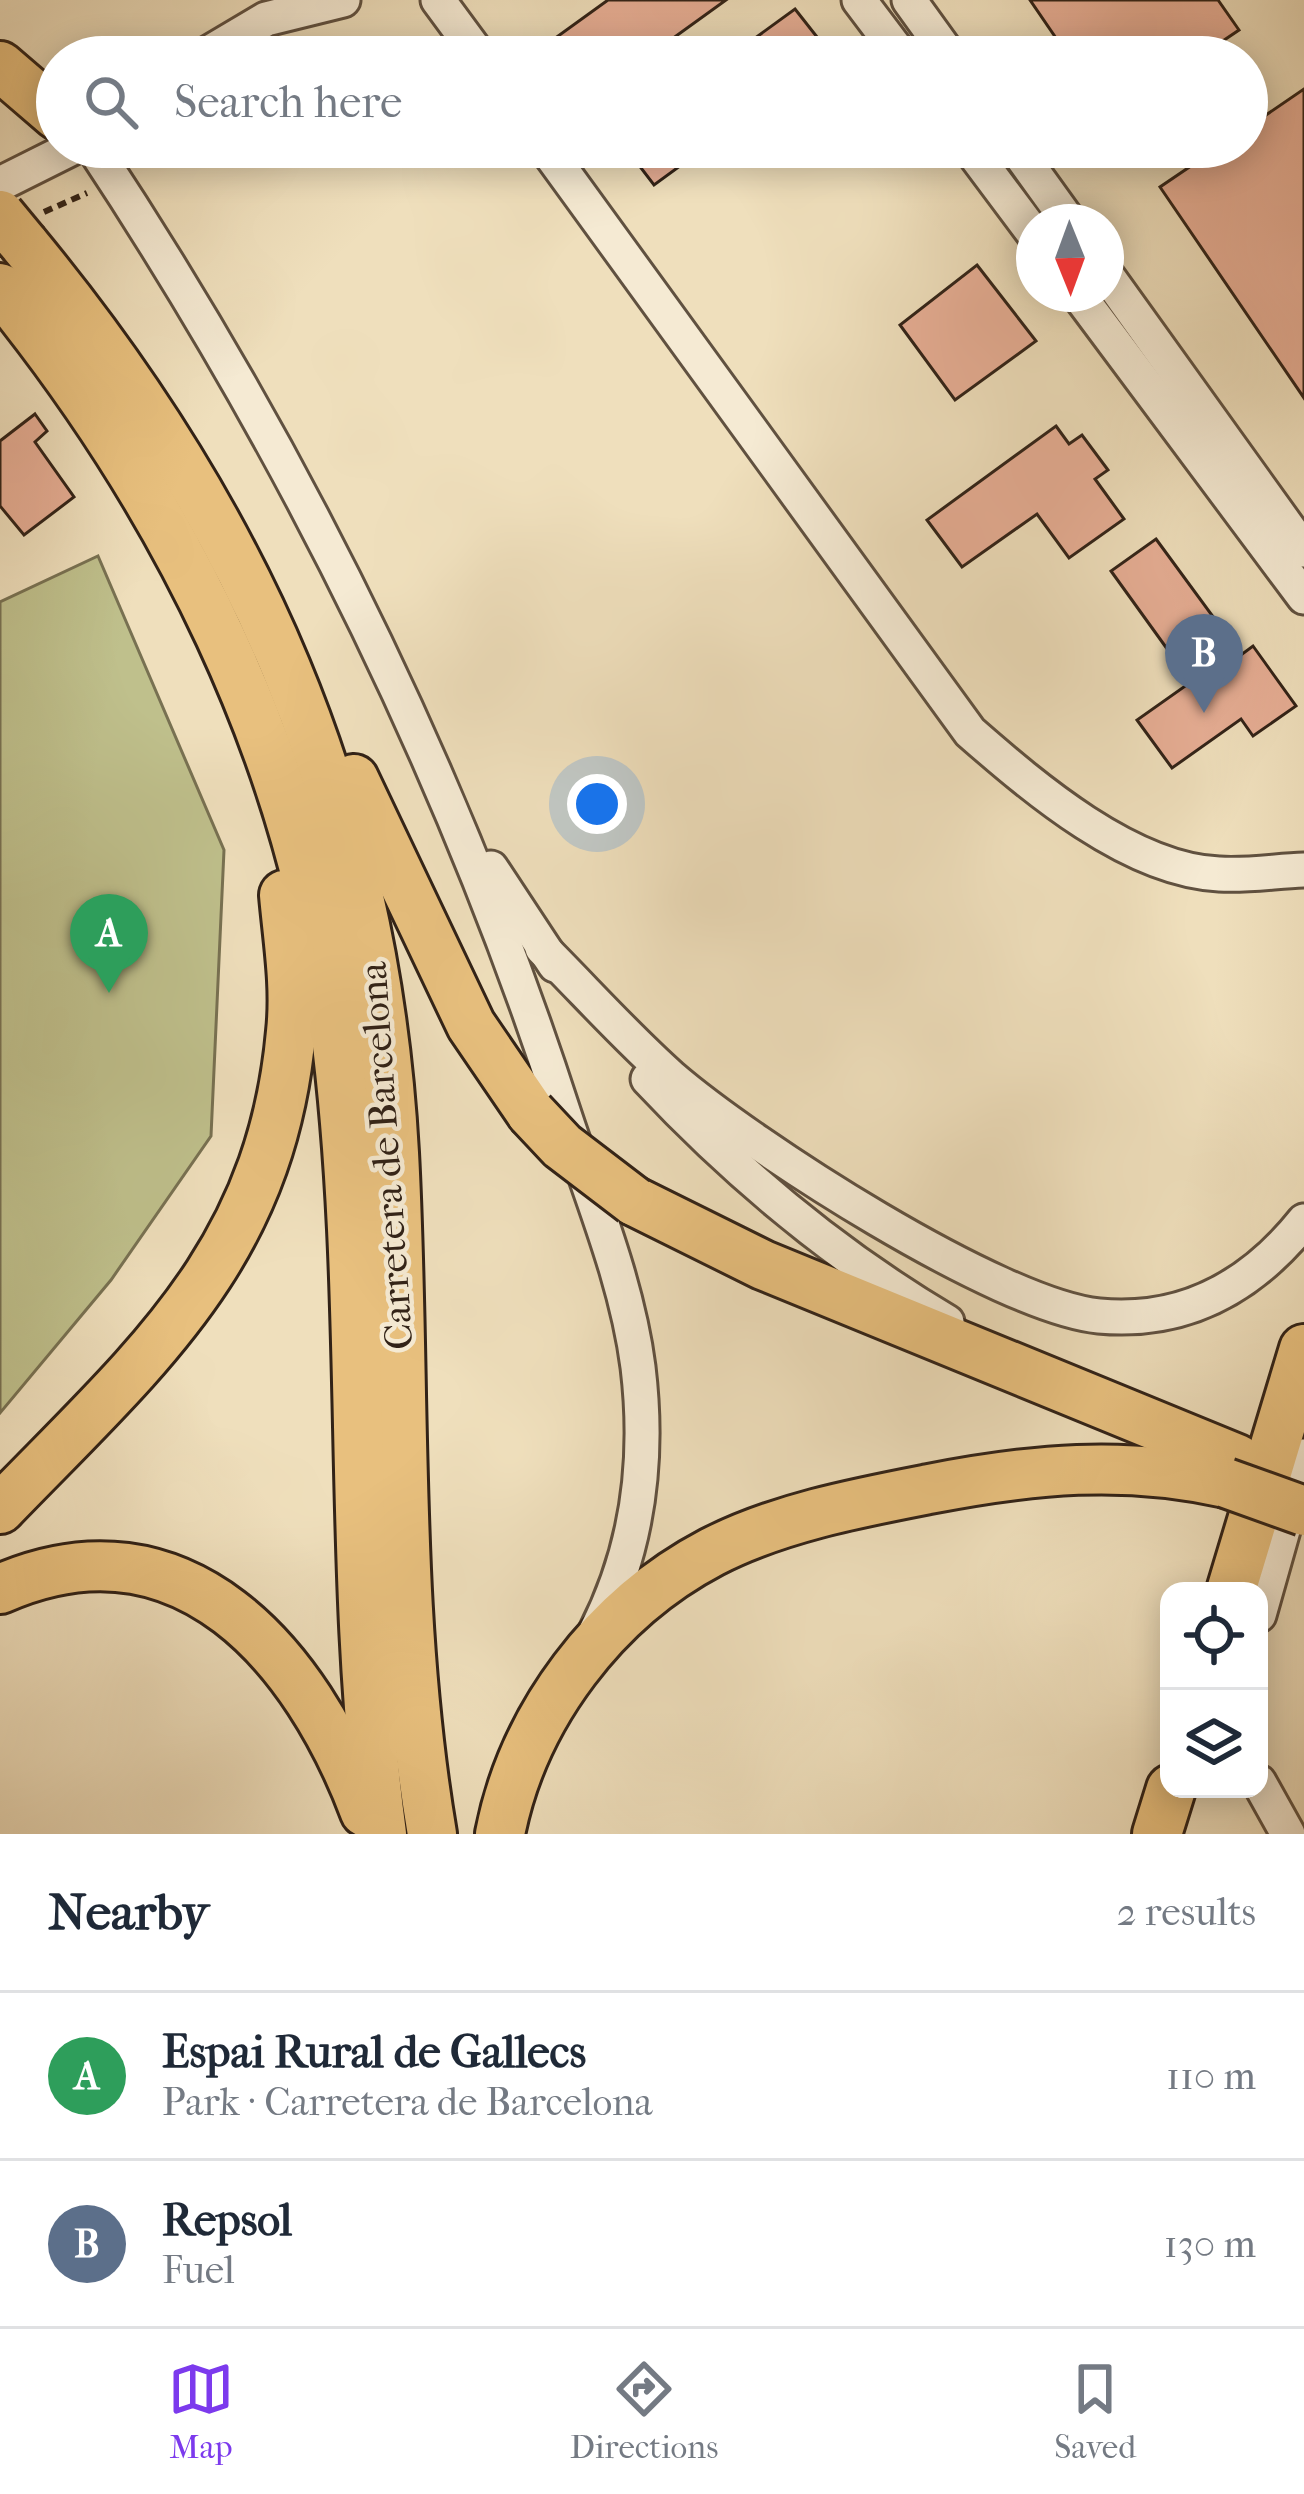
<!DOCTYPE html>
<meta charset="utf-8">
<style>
:root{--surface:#fff;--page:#f6f6f7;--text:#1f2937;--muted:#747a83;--line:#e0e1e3;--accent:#7c3aed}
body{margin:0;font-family:"IM FELL French Canon",serif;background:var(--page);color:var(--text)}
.controls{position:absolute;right:36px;bottom:36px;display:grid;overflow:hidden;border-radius:24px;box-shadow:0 6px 30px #0003}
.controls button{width:108px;height:108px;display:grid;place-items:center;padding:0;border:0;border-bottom:3px solid var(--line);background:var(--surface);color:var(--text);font:60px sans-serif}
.compass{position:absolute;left:1016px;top:204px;width:108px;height:108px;border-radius:50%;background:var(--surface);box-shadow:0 6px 30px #0003;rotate:179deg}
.you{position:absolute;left:597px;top:804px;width:42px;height:42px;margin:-30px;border:9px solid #fff;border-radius:50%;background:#1a73e8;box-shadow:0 0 0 18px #1a73e833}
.badge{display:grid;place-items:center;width:78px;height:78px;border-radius:50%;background:var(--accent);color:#fff;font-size:39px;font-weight:700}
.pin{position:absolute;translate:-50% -99px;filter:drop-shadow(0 3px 6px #0008)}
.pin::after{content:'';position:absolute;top:63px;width:42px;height:36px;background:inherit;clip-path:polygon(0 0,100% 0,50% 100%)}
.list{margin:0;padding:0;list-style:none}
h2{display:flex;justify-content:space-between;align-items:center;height:156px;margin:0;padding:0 48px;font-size:51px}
h2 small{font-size:39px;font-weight:400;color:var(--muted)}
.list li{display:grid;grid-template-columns:78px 1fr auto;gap:36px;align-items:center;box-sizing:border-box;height:168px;padding:0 48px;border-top:3px solid var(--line)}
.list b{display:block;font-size:45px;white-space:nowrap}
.list p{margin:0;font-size:39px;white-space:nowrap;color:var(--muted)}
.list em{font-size:39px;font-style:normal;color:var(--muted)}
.icon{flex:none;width:66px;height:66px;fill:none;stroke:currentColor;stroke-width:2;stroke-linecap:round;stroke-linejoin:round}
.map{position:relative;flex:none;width:1304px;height:1834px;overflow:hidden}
.search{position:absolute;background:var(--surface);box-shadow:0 6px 30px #0003;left:36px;right:36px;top:36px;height:132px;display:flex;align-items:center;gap:30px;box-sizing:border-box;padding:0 42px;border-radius:66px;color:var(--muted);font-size:45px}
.sheet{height:492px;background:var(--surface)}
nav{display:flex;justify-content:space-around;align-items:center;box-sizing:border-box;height:168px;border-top:3px solid var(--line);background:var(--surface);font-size:33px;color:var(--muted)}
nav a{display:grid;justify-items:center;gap:6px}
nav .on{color:var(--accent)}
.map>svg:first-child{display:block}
.park{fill:#bfc08c;stroke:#787152;stroke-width:3}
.building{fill:#e7ae95;stroke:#312217;stroke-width:3}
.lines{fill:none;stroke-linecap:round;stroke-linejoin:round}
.minor-casing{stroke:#605140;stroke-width:39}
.highway-casing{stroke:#312217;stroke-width:54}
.path{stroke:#312217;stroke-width:6;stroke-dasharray:9 6;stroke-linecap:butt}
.minor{stroke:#f5ead3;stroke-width:33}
.highway{stroke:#e8c07e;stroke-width:48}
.highway-bridge-casing{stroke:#312217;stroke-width:54;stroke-linecap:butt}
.highway-bridge{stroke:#e8c07e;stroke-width:48}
.labels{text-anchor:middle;stroke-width:9;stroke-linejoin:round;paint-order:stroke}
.street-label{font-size:39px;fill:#312217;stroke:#f5ead3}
</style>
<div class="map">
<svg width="1304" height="1834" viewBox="0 0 1304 1834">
<rect width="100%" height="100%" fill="#efdfbc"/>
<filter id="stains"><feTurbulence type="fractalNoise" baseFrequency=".00167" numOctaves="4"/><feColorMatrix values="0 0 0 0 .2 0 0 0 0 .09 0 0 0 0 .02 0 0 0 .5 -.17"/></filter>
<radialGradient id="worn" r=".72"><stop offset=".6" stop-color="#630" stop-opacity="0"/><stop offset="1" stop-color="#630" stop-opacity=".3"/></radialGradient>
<polygon class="park" points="98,556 224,850 211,1136 111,1280 0,1413 0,602"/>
<g class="building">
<polygon points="608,0 726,0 647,57 557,57 547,44"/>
<polygon points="1030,0 1218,0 1239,30 1199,57 1069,57"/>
<polygon points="795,9 832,56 729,57"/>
<polygon points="1304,89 1304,398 1160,187 1219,147 1247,147 1247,128"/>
<polygon points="625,147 706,147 654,185"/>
<polygon points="977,265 1036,341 955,400 900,325"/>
<polygon points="35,414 47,431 35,442 74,497 24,535 0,506 0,441"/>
<polygon points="1056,426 1069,444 1082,435 1108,470 1095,479 1124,519 1069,558 1037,514 962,567 927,520"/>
<polygon points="1156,539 1241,655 1253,646 1296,706 1253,736 1241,719 1172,768 1137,720 1191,682 1111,571"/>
</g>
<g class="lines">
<g class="minor-casing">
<g id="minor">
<polyline points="438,0 480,57"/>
<polyline points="859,0 902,57"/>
<polyline points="909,0 950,57"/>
<polyline points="202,57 266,19 343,0"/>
<path d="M 93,147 C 292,448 453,771 564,1114 C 591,1196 627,1281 638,1367 C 649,1458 638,1549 596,1631"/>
<path d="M 545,147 L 970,732 C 1034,788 1130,870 1219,874 C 1247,876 1276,871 1304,870"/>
<polyline points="969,147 1034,234"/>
<polyline points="1015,147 1069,222"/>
<polyline points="0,184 74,147"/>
<polyline points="1106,274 1304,550"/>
<polyline points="1078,294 1304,597"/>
<polyline points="491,868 555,965"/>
<path d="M 542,948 C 585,991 626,1037 671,1077 C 751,1146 998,1306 1099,1316 C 1185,1324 1252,1286 1304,1221"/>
<path d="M 648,1079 C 736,1173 836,1256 947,1322"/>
<polyline points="1259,1615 1304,1456"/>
<polyline points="1259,1782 1288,1834"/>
</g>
</g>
<g class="highway-casing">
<g id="highway">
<polyline points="0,66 57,115"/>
<path d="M 24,244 C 248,515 375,799 394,1153 C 406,1379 394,1611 432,1834"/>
<path d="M 0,288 C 174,502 300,753 335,1029 C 370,1296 346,1567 382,1834"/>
<polyline points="354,779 471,1025 531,1113"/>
<polyline points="634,1201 763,1265 1237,1459"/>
<path d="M 0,1509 C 146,1358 271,1255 291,1032 C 296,986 288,940 284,895"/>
<path d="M 0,1589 C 183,1508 307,1657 365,1812"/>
<polyline points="1231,1591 1304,1349"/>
<path d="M 500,1834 C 523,1716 605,1608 712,1552 C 778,1518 857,1503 929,1489 C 1031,1469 1124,1460 1226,1483"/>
<polyline points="1157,1834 1171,1789"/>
</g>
</g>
<polyline class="path" points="44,212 87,193"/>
<use href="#minor" class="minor"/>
<use href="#highway" class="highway"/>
<g class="highway-bridge-casing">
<g id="highway-bridge">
<polyline points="0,215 24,244"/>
<polyline points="531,1113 562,1146 634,1201"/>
<polyline points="1226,1483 1304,1511"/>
</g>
</g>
<use href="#highway-bridge" class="highway-bridge"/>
</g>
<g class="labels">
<g class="street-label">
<text transform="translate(385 1156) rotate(-94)" y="14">Carretera de Barcelona</text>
</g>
</g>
<rect width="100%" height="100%" filter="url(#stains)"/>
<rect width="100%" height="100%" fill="url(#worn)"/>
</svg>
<div class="controls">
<button><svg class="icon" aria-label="locate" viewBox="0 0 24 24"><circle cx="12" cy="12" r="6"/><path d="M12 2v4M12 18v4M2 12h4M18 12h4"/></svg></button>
<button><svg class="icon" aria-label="layers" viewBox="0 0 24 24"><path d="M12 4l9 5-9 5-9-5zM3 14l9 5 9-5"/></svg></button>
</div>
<svg class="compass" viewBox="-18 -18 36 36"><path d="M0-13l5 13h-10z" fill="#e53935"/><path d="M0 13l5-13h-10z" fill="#747a83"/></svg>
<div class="you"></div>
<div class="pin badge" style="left:109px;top:993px;background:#2e9e5b">A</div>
<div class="pin badge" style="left:1204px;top:713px;background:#5c6f8a">B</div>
<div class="search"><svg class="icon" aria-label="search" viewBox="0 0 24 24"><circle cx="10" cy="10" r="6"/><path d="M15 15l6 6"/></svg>Search here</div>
</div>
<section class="sheet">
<h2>Nearby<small>2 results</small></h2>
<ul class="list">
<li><span class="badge" style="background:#2e9e5b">A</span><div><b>Espai Rural de Gallecs</b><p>Park · Carretera de Barcelona</p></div><em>110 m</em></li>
<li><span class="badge" style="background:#5c6f8a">B</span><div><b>Repsol</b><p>Fuel</p></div><em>130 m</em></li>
</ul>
</section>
<nav>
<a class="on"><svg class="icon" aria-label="map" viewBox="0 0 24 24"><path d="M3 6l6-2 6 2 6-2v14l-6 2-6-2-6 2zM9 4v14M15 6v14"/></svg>Map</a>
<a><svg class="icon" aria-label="directions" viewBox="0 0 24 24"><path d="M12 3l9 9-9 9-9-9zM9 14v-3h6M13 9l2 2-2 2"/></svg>Directions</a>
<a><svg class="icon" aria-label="saved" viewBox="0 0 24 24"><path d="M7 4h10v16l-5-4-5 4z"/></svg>Saved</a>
</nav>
